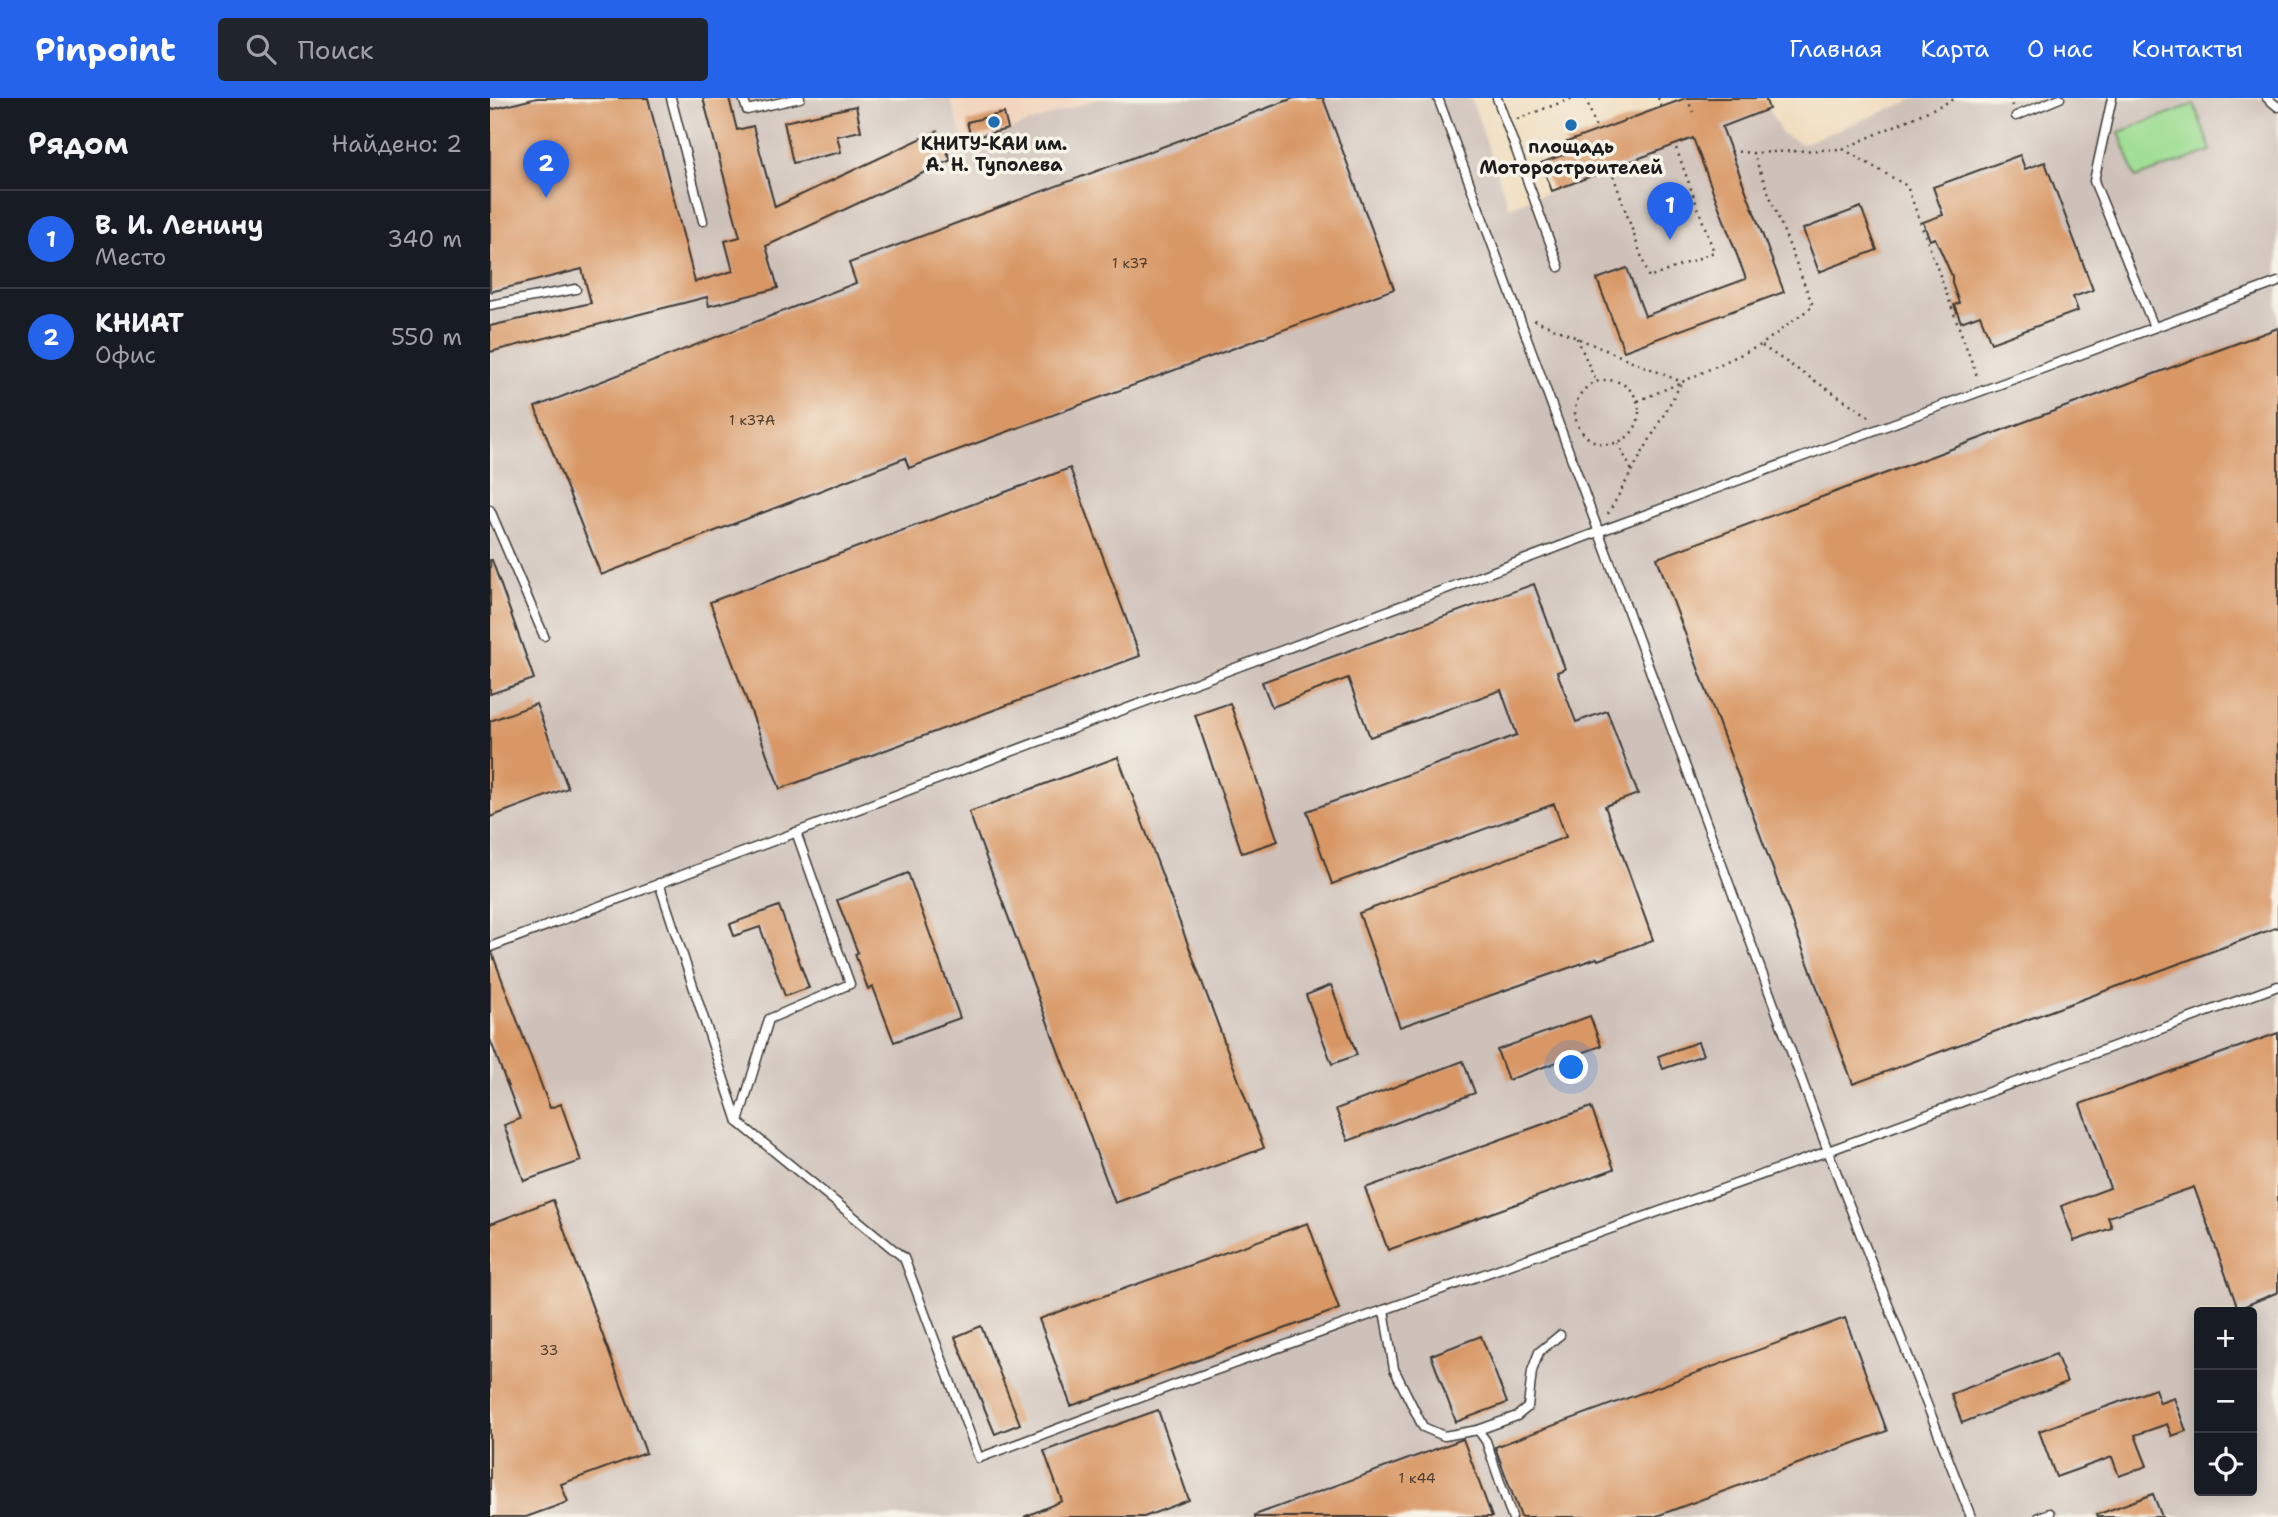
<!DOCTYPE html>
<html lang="ru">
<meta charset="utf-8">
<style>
:root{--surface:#171b24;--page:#20242c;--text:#f1f3f6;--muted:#9ea1a6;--line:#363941;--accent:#2563eb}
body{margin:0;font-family:"Shantell Sans",sans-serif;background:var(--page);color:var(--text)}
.controls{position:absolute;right:21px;bottom:21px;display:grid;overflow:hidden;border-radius:7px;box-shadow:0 4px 18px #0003}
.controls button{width:63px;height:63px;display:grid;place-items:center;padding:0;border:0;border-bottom:2px solid var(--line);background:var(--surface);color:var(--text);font:35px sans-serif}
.you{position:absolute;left:1082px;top:970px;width:24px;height:24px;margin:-18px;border:5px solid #fff;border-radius:50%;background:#1a73e8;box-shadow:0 0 0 10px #1a73e833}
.badge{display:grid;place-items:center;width:46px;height:46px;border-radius:50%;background:var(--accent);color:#fff;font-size:23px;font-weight:700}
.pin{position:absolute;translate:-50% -58px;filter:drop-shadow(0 2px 4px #0008)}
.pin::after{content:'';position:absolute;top:37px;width:24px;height:21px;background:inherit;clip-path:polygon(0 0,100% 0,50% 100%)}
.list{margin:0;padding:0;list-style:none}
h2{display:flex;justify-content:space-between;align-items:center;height:91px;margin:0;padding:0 28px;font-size:30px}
h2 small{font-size:23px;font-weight:400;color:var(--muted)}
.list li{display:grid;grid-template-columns:46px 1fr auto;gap:21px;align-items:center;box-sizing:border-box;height:98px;padding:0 28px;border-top:2px solid var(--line)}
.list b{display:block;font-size:26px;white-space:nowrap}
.list p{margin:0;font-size:23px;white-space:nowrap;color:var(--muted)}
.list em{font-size:23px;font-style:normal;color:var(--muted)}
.icon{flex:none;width:38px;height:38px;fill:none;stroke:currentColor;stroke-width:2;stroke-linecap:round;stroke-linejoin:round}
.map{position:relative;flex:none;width:1788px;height:1419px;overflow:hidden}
header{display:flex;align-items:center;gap:42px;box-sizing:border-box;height:98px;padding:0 35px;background:var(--accent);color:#fff}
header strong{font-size:33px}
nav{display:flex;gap:38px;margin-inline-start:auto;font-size:24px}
.search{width:490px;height:63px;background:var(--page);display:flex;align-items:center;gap:18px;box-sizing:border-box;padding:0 24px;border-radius:7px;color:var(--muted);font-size:26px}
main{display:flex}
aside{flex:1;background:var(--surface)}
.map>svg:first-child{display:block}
.built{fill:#f1d5bd}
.industrial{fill:#cec1ba;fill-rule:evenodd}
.green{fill:#9edd93;stroke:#5d7c58;stroke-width:2}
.building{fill:#d89765}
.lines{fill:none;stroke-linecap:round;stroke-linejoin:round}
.lane-casing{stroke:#3c3935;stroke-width:11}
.path{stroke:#3c3935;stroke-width:2.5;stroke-dasharray:2 5;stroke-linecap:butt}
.lane{stroke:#fff;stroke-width:8}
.poi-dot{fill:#1f6fb2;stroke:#f7f3e8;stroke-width:2.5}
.labels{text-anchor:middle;stroke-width:7;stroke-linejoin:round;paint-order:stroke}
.number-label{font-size:14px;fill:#4b3b2e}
.poi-label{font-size:18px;font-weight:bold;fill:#1c1c1c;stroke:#f7f3e8}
</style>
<header>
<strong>Pinpoint</strong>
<div class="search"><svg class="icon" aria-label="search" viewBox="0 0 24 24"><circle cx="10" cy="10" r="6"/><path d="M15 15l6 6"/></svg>Поиск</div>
<nav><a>Главная</a><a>Карта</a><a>О нас</a><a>Контакты</a></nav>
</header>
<main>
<aside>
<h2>Рядом<small>Найдено: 2</small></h2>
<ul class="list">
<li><span class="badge">1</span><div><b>В. И. Ленину</b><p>Место</p></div><em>340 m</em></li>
<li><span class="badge">2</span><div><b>КНИАТ</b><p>Офис</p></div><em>550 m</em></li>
</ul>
</aside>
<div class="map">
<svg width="1788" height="1419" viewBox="0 0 1788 1419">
<rect width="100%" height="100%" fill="#f7f3e8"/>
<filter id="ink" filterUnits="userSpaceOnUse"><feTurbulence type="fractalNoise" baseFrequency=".0143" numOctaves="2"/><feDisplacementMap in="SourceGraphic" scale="14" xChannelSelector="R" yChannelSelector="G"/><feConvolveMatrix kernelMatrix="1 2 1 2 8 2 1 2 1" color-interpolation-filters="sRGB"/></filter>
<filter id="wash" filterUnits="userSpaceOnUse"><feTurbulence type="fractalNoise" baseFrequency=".00686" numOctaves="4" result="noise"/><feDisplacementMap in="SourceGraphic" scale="28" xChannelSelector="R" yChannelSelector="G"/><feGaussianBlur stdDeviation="1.57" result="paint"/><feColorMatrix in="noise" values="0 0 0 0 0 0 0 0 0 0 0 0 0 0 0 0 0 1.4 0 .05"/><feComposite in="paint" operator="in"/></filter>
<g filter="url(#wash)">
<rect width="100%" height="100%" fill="#f0dec0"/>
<polygon class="built" points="460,0 609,0 475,48"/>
<path class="industrial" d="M 0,0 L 460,0 L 475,48 L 609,0 L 981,0 L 1019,109 L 1279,11 L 1291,35 L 1312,46 L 1428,0 L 1788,0 L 1788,1419 L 0,1419 ZM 1709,1214 L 1762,1214 L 1762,1393 L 1709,1393 Z"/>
<polygon class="green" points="1704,6 1721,53 1646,80 1629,34"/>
<g id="blocks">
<g class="building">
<polygon points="47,0 158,0 205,184 243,173 235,143 250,139 213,0 239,0 247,32 263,28 285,109 447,33 461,62 276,148 288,190 219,208 217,199 0,254 0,228 101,205 92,171 0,194 0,12"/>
<polygon points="804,0 833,0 904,191 419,370 415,360 111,477 45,309 366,185 359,165"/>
<polygon points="1196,0 1275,0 1279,11 1232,29 1294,194 1134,253 1107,181 1137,170 1155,218 1256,181 1203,40 1062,93 1051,65 1078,55 1074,45"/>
<polygon points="366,8 371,33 347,38 351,54 303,65 294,24"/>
<polygon points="514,15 518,31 481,40 477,24"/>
<polygon points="1530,57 1535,71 1555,64 1603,192 1583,199 1588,213 1501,245 1490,217 1471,224 1464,207 1469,205 1462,185 1462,178 1445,140 1440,142 1433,124 1453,117 1443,89"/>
<polygon points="1371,109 1387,152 1329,174 1313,131"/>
<polygon points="1788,230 1788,829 1363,986 1167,460"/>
<polygon points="580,370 650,558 290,691 220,504"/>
<polygon points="0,462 2,462 44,581 0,596"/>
<polygon points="1044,486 1075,571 1067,574 1086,624 1117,613 1148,696 1115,708 1163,842 1108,862 1107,860 910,929 869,815 1076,739 1064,706 842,786 817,713 1027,637 1011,592 880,639 858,580 782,609 772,584"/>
<polygon points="740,605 788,743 752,755 705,617"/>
<polygon points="46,606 78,690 0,719 0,623"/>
<polygon points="628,659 774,1050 625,1105 479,714"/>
<polygon points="418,775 470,920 404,944 383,889 378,891 365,856 368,855 347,802"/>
<polygon points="289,808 319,890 295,898 270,829 244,838 240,826"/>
<polygon points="0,855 2,855 60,1010 71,1006 91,1063 34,1083 14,1027 30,1021 0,941"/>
<polygon points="841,887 867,957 842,966 816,897"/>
<polygon points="1100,918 1111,948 1018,982 1007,952"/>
<polygon points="1788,935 1788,1194 1748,1211 1704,1089 1618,1119 1622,1130 1584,1143 1571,1108 1620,1090 1590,1006"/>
<polygon points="1208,944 1213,957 1173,971 1168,958"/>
<polygon points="973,963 985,995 858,1043 846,1011"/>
<polygon points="1101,1009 1124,1071 898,1152 875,1090"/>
<polygon points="63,1102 156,1355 71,1386 78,1404 36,1419 0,1419 0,1126"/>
<polygon points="818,1125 849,1211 581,1308 549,1221"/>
<polygon points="1355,1220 1397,1333 1164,1419 1031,1419 1005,1349"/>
<polygon points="491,1228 530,1326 505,1336 465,1239"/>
<polygon points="991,1238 1017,1305 966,1324 941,1257"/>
<polygon points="1566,1256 1577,1284 1472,1325 1461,1296"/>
<polygon points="1665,1291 1670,1305 1684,1300 1696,1333 1682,1338 1677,1326 1645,1337 1657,1368 1629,1378 1622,1359 1566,1379 1549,1333"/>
<polygon points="668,1312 699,1402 654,1419 534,1419 572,1403 554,1353"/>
<polygon points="973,1341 1002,1419 765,1419 765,1417"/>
<polygon points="1663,1396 1672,1419 1607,1419 1606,1417"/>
</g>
</g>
</g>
<g filter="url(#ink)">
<use href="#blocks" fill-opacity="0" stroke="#3c3935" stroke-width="2"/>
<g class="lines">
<g class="lane-casing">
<g id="lane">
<polyline points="181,0 213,123"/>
<polyline points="253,0 257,12 310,0"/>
<polyline points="948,0 1338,1053 1481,1419"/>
<polyline points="1007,0 1069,169"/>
<polyline points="1622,0 1604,83 1664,229"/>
<polyline points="1777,0 1788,9"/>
<polyline points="1526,18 1570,0"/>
<polyline points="0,207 86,191"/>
<polyline points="0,412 54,538"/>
<polyline points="169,785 248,1024 414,1160 489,1360 687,1286 1338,1053 1788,888"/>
<polyline points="0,849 1108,434 1788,184"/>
<polyline points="248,1024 279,921 360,886 306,734"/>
<polyline points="894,1212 904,1271 933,1329 954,1338 988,1332 996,1343 1022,1419"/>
<polyline points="988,1332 1027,1318 1038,1309 1042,1273 1049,1254 1070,1237"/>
<polyline points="1549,1419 1560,1415"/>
</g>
</g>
<g class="path">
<polyline points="1096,0 1107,33"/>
<polyline points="1168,0 1171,9"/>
<polyline points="1197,0 1203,14"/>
<polyline points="1519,0 1522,8"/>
<polyline points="1027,21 1083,0"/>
<polyline points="1353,51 1417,88 1488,281"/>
<polyline points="1241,53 1263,55 1353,51 1467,0"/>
<polyline points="1121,71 1159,180 1224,154 1185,47"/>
<polyline points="1044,222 1192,284 1271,247 1323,208 1263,55"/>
<polyline points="1087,240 1106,284"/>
<polyline points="1272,248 1383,321"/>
<circle cx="1117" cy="314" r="32"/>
<polyline points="1148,303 1190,285"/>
<polyline points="1128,345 1142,373"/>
<polyline points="1118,416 1192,284"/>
</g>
<use href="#lane" class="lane"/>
</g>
</g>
<g class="poi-dot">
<circle cx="504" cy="24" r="7"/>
<circle cx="1081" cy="27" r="7"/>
</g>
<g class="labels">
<g class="number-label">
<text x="640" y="170">1 к37</text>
<text x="262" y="327">1 к37А</text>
<text x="59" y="1257">33</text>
<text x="927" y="1385">1 к44</text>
</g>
<g class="poi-label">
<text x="504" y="52">КНИТУ-КАИ им.<tspan x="504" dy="21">А. Н. Туполева</tspan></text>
<text x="1081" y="55">площадь<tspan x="1081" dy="21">Моторостроителей</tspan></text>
</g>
</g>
</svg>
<div class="controls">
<button>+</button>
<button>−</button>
<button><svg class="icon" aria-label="locate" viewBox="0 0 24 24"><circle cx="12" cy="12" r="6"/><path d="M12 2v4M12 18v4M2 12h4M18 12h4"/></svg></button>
</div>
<div class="you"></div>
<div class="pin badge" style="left:1180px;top:142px">1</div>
<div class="pin badge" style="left:56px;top:100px">2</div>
</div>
</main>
